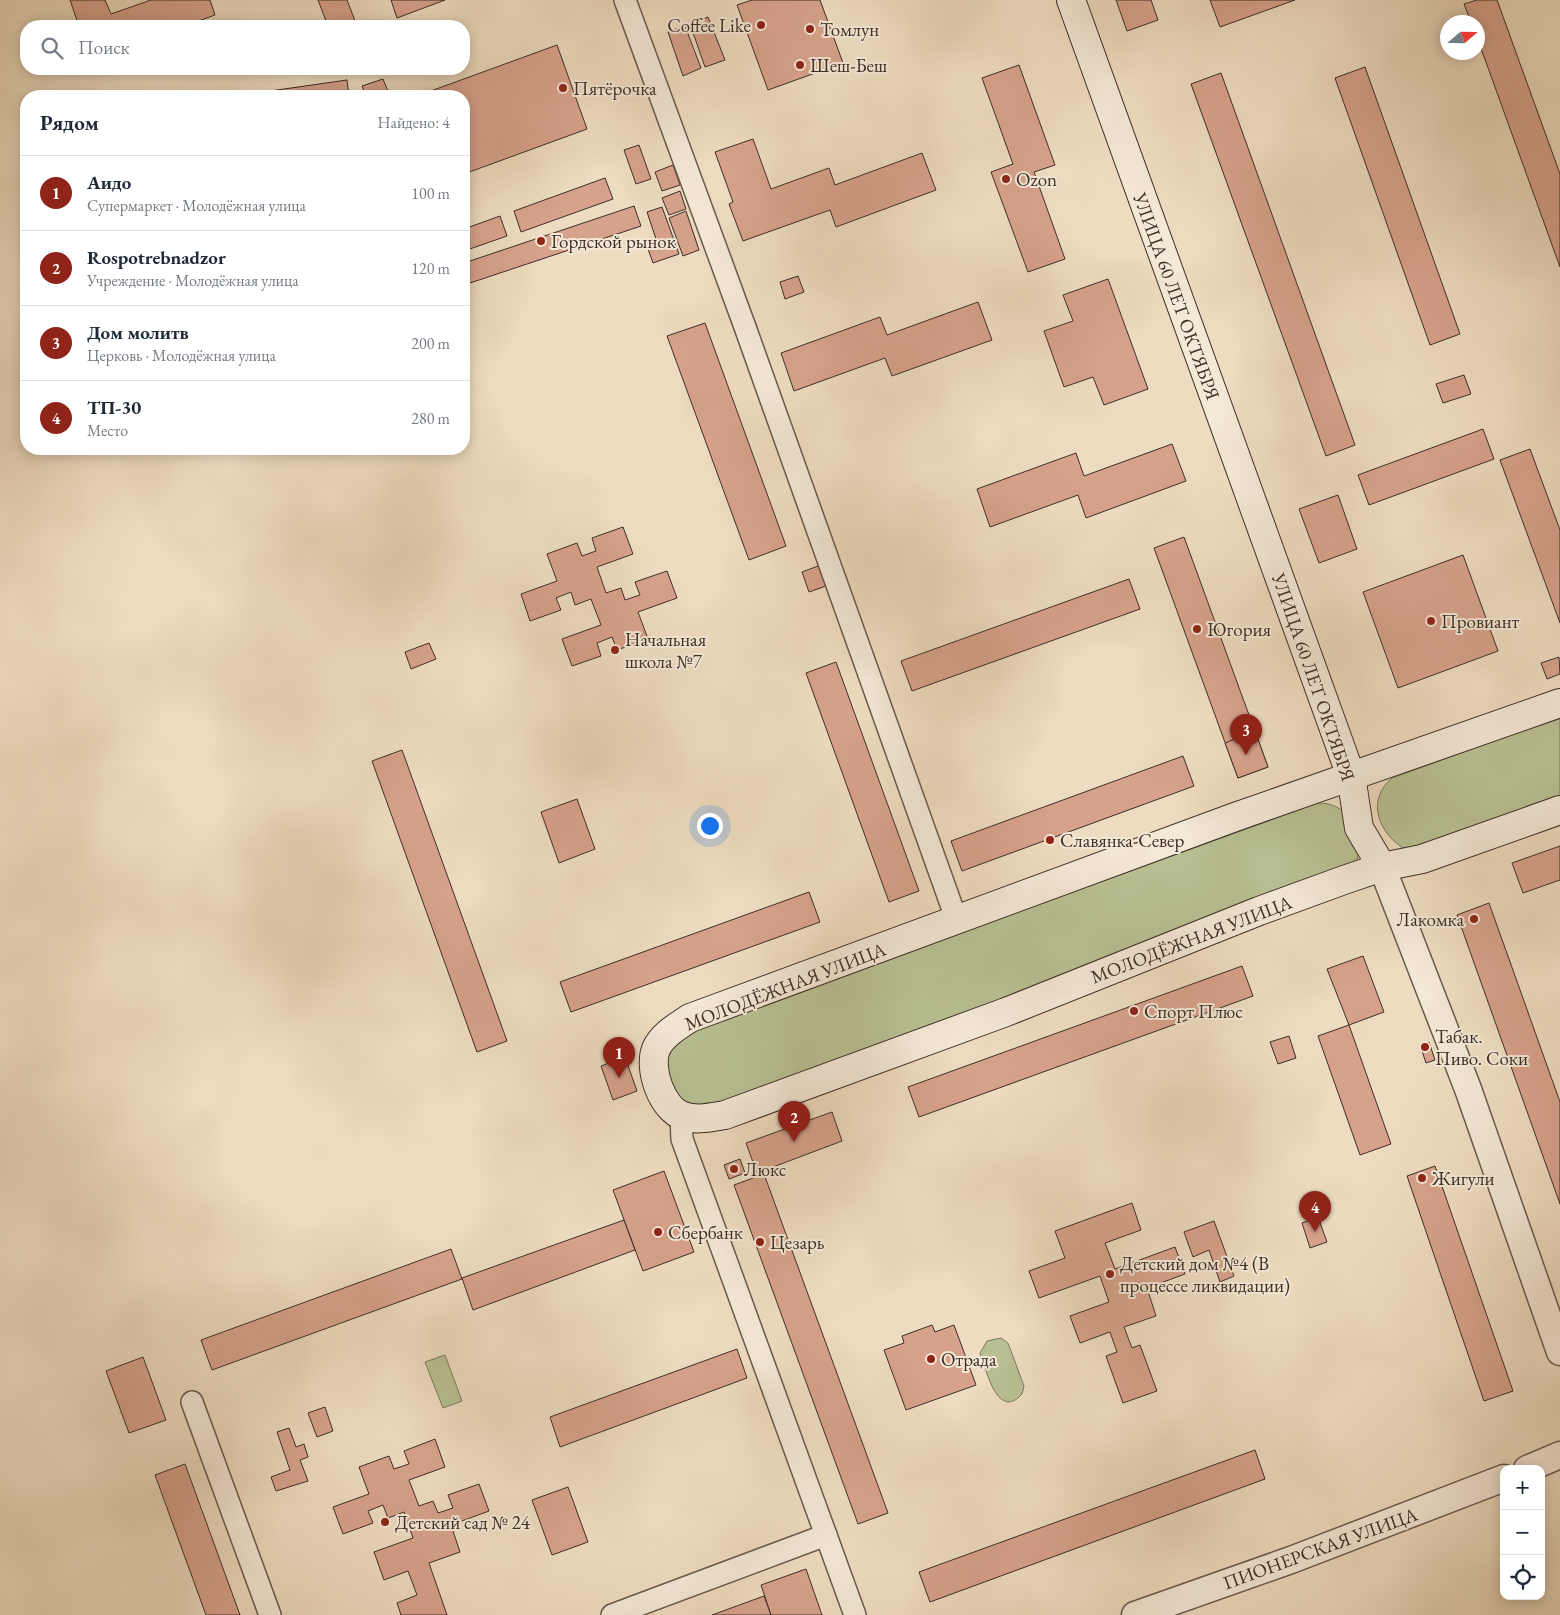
<!DOCTYPE html>
<html lang="ru">
<meta charset="utf-8">
<style>
:root{--surface:#fff;--page:#f6f6f7;--text:#1f2937;--muted:#747a83;--line:#e0e1e3;--accent:#8f2418}
body{margin:0;font-family:"EB Garamond",serif;background:var(--page);color:var(--text)}
.controls{position:absolute;right:15px;bottom:15px;display:grid;overflow:hidden;border-radius:10px;box-shadow:0 2px 12px #0003}
.controls button{width:45px;height:45px;display:grid;place-items:center;padding:0;border:0;border-bottom:1px solid var(--line);background:var(--surface);color:var(--text);font:25px sans-serif}
.compass{position:absolute;left:1440px;top:15px;width:45px;height:45px;border-radius:50%;background:var(--surface);box-shadow:0 2px 12px #0003;rotate:70deg}
.you{position:absolute;left:709px;top:825px;width:18px;height:18px;margin:-12px;border:4px solid #fff;border-radius:50%;background:#1a73e8;box-shadow:0 0 0 8px #1a73e833}
.badge{display:grid;place-items:center;width:32px;height:32px;border-radius:50%;background:var(--accent);color:#fff;font-size:16px;font-weight:700}
.pin{position:absolute;translate:-50% -41px;filter:drop-shadow(0 1px 2px #0008)}
.pin::after{content:'';position:absolute;top:26px;width:18px;height:15px;background:inherit;clip-path:polygon(0 0,100% 0,50% 100%)}
.list{margin:0;padding:0;list-style:none}
h2{display:flex;justify-content:space-between;align-items:center;height:65px;margin:0;padding:0 20px;font-size:21px}
h2 small{font-size:16px;font-weight:400;color:var(--muted)}
.list li{display:grid;grid-template-columns:32px 1fr auto;gap:15px;align-items:center;box-sizing:border-box;height:75px;padding:0 20px;border-top:1px solid var(--line)}
.list b{display:block;font-size:19px;white-space:nowrap}
.list p{margin:0;font-size:16px;white-space:nowrap;color:var(--muted)}
.list em{font-size:16px;font-style:normal;color:var(--muted)}
.icon{flex:none;width:28px;height:28px;fill:none;stroke:currentColor;stroke-width:2;stroke-linecap:round;stroke-linejoin:round}
.map{position:relative;flex:none;width:1560px;height:1615px;overflow:hidden}
.search{position:absolute;background:var(--surface);box-shadow:0 2px 12px #0003;left:20px;top:20px;width:450px;height:55px;display:flex;align-items:center;gap:12px;box-sizing:border-box;padding:0 18px;border-radius:20px;color:var(--muted);font-size:19px}
.panel{position:absolute;background:var(--surface);box-shadow:0 2px 12px #0003;left:20px;top:90px;width:450px;height:365px;border-radius:20px}
.map>svg:first-child{display:block}
.green{fill:#b8c093;stroke:#7b775d}
.building{fill:#d7a28c;stroke:#3e2e27}
.lines{fill:none;stroke-linecap:round;stroke-linejoin:round}
.minor-casing{stroke:#6a5a4d;stroke-width:24}
.tertiary-casing{stroke:#6a5a4d;stroke-width:29}
.secondary-casing{stroke:#3e2e27;stroke-width:30}
.minor{stroke:#f4e8d6;stroke-width:21}
.tertiary{stroke:#f4e8d6;stroke-width:26}
.secondary{stroke:#f4e8d6;stroke-width:28}
.poi-dot{fill:#8f2418;stroke:#f4e8d6;stroke-width:2}
.labels{text-anchor:middle;stroke-width:4;stroke-linejoin:round;paint-order:stroke}
.poi-label{font-size:19px;fill:#3e2e27;stroke:#f4e8d6;text-anchor:start}
.street-label{font-size:19px;fill:#3e2e27;stroke:#f4e8d6}
</style>
<div class="map">
<svg width="1560" height="1615" viewBox="0 0 1560 1615">
<rect width="100%" height="100%" fill="#eedcc0"/>
<filter id="stains"><feTurbulence type="fractalNoise" baseFrequency=".004" numOctaves="4"/><feColorMatrix values="0 0 0 0 .2 0 0 0 0 .09 0 0 0 0 .02 0 0 0 .5 -.17"/></filter>
<radialGradient id="worn" r=".72"><stop offset=".6" stop-color="#630" stop-opacity="0"/><stop offset="1" stop-color="#630" stop-opacity=".3"/></radialGradient>
<g class="green">
<path d="M 1560,717 L 1560,801 L 1406,850 C 1379,834 1365,801 1392,778 Z"/>
<path d="M 1318,803 C 1353,802 1368,842 1353,870 L 712,1106 C 693,1107 673,1100 667,1081 C 665,1073 667,1061 667,1053 L 687,1032 Z"/>
<path d="M 1001,1338 L 1008,1343 L 1024,1386 L 1022,1394 C 997,1422 986,1368 980,1353 L 987,1341 Z"/>
<polygon points="445,1355 462,1401 443,1408 425,1362"/>
</g>
<g class="building">
<polygon points="70,0 105,0 111,14 151,0 210,0 215,15 185,26 79,26"/>
<polygon points="318,0 347,0 357,26 328,26"/>
<polygon points="391,0 445,0 397,18"/>
<polygon points="752,0 820,0 843,63 768,90 737,5"/>
<polygon points="1116,0 1151,0 1158,20 1127,31"/>
<polygon points="1210,0 1295,0 1220,27"/>
<polygon points="1477,0 1497,0 1560,174 1560,267 1478,40 1478,22 1471,22 1464,4"/>
<polygon points="708,17 725,60 705,67 690,24"/>
<polygon points="685,26 701,68 683,76 668,32"/>
<polygon points="557,45 587,129 464,174 464,96 417,96"/>
<polygon points="1019,65 1055,165 1034,172 1065,259 1028,272 991,172 1013,164 982,78"/>
<polygon points="1365,67 1460,334 1430,345 1335,78"/>
<polygon points="1221,73 1355,445 1326,456 1191,84"/>
<polygon points="383,79 390,96 366,96 362,86"/>
<polygon points="347,80 349,96 264,96 263,92"/>
<polygon points="753,139 771,189 829,168 835,185 922,153 936,190 836,227 830,210 743,241 729,204 733,202 715,152"/>
<polygon points="639,145 651,179 636,184 624,150"/>
<polygon points="673,165 680,185 662,191 655,172"/>
<polygon points="605,178 613,199 521,232 514,211"/>
<polygon points="680,191 686,209 669,215 662,198"/>
<polygon points="634,206 641,226 464,285 464,263"/>
<polygon points="662,207 679,254 653,263 647,246 657,242 647,212"/>
<polygon points="686,211 699,250 683,256 669,218"/>
<polygon points="500,216 507,236 464,251 464,229"/>
<polygon points="798,276 804,292 785,299 780,282"/>
<polygon points="1108,279 1148,389 1104,405 1093,377 1064,387 1044,331 1073,321 1063,295"/>
<polygon points="978,302 992,340 892,376 885,358 794,391 781,353 880,317 887,335"/>
<polygon points="705,323 786,546 749,560 667,336"/>
<polygon points="1464,375 1471,394 1443,403 1436,384"/>
<polygon points="1483,429 1494,459 1369,505 1358,475"/>
<polygon points="1172,444 1186,481 1086,518 1078,495 990,527 977,489 1076,453 1084,476"/>
<polygon points="1530,449 1560,530 1560,623 1500,460"/>
<polygon points="1338,495 1357,549 1319,563 1299,509"/>
<polygon points="623,527 633,554 597,567 606,593 621,588 625,600 640,595 635,582 667,571 677,598 638,612 648,639 617,650 612,637 597,643 601,656 572,666 562,639 601,625 591,599 575,605 571,592 556,598 561,610 530,621 521,594 557,581 547,554 577,543 582,556 596,551 592,538"/>
<polygon points="1184,537 1268,767 1238,778 1154,548"/>
<polygon points="1463,555 1498,651 1398,688 1363,592"/>
<polygon points="818,566 826,586 809,592 802,572"/>
<polygon points="1129,579 1140,609 912,691 901,661"/>
<polygon points="429,643 436,659 411,669 405,652"/>
<polygon points="1559,657 1560,674 1547,679 1541,663"/>
<polygon points="836,662 919,891 889,902 806,673"/>
<polygon points="1255,731 1268,767 1238,778 1225,743"/>
<polygon points="402,750 507,1041 477,1052 372,761"/>
<polygon points="1183,756 1194,786 962,871 951,841"/>
<polygon points="577,799 595,849 559,863 541,812"/>
<polygon points="1560,846 1560,880 1523,893 1512,863"/>
<polygon points="809,892 820,922 571,1012 560,982"/>
<polygon points="1489,903 1560,1102 1560,1204 1457,915"/>
<polygon points="1363,956 1384,1012 1349,1025 1327,969"/>
<polygon points="1242,966 1253,996 919,1117 908,1087"/>
<polygon points="1349,1025 1391,1144 1360,1155 1318,1036"/>
<polygon points="1289,1036 1296,1058 1278,1064 1270,1042"/>
<polygon points="1429,1042 1435,1060 1426,1063 1420,1045"/>
<polygon points="625,1057 637,1091 613,1100 601,1066"/>
<polygon points="832,1112 842,1141 757,1173 746,1143"/>
<polygon points="740,1159 745,1173 729,1179 724,1165"/>
<polygon points="1435,1166 1513,1391 1484,1401 1407,1176"/>
<polygon points="664,1171 694,1252 643,1271 613,1190"/>
<polygon points="764,1174 888,1513 858,1524 734,1185"/>
<polygon points="1132,1203 1141,1230 1105,1243 1115,1269 1175,1247 1185,1274 1147,1288 1156,1316 1124,1327 1132,1348 1140,1345 1157,1391 1123,1403 1106,1356 1117,1352 1110,1332 1080,1343 1070,1316 1109,1302 1100,1276 1039,1298 1029,1271 1065,1258 1055,1231"/>
<polygon points="1318,1217 1327,1242 1310,1248 1302,1223"/>
<polygon points="624,1220 635,1250 473,1310 462,1278"/>
<polygon points="1214,1221 1234,1276 1220,1282 1209,1250 1193,1257 1184,1232"/>
<polygon points="451,1249 462,1279 212,1370 201,1340"/>
<polygon points="932,1325 935,1332 954,1325 976,1385 906,1410 884,1350 904,1343 902,1336"/>
<polygon points="737,1349 747,1378 560,1447 550,1417"/>
<polygon points="143,1357 166,1420 129,1433 106,1371"/>
<polygon points="325,1407 333,1431 317,1437 308,1413"/>
<polygon points="289,1428 296,1447 304,1444 308,1457 300,1460 308,1481 276,1491 271,1477 290,1470 277,1432"/>
<polygon points="435,1439 445,1467 409,1480 419,1506 433,1501 438,1513 453,1508 448,1495 479,1484 489,1511 451,1525 460,1552 429,1563 447,1615 401,1615 397,1603 417,1595 408,1571 384,1580 374,1552 413,1538 404,1512 388,1518 383,1505 368,1511 373,1523 343,1534 333,1507 369,1494 359,1467 389,1456 394,1469 409,1464 404,1451"/>
<polygon points="1255,1450 1265,1479 930,1602 919,1572"/>
<polygon points="185,1464 240,1615 206,1615 155,1475"/>
<polygon points="568,1487 588,1542 552,1555 532,1500"/>
<polygon points="806,1569 822,1615 771,1615 761,1585"/>
<polygon points="764,1596 771,1615 712,1615"/>
</g>
<g class="lines">
<g class="minor-casing">
<g id="minor">
<polyline points="625,0 745,327 957,921"/>
<polyline points="681,1116 682,1139 855,1615"/>
<polyline points="192,1402 270,1615"/>
<polyline points="612,1615 826,1535"/>
</g>
</g>
<g class="tertiary-casing">
<g id="tertiary">
<polyline points="1382,867 1468,1089 1560,1352"/>
<polyline points="1527,1469 1560,1455"/>
<polyline points="1135,1615 1291,1560 1504,1478"/>
</g>
</g>
<g class="secondary-casing">
<g id="secondary">
<polyline points="1071,0 1351,776 1359,828 1382,867"/>
<path d="M 1560,703 L 1235,817 L 690,1018 C 678,1026 662,1035 656,1049 C 648,1069 662,1109 683,1116 C 697,1121 711,1117 725,1115 L 1006,1012 L 1259,911 L 1344,880 L 1382,867 L 1422,859 L 1560,810"/>
</g>
</g>
<use href="#minor" class="minor"/>
<use href="#tertiary" class="tertiary"/>
<use href="#secondary" class="secondary"/>
</g>
<g class="poi-dot">
<circle cx="761" cy="25" r="5"/>
<circle cx="810" cy="29" r="5"/>
<circle cx="800" cy="65" r="5"/>
<circle cx="563" cy="88" r="5"/>
<circle cx="1006" cy="179" r="5"/>
<circle cx="541" cy="241" r="5"/>
<circle cx="1431" cy="621" r="5"/>
<circle cx="1197" cy="629" r="5"/>
<circle cx="615" cy="650" r="5"/>
<circle cx="1050" cy="840" r="5"/>
<circle cx="1474" cy="919" r="5"/>
<circle cx="1134" cy="1011" r="5"/>
<circle cx="1425" cy="1047" r="5"/>
<circle cx="734" cy="1169" r="5"/>
<circle cx="1422" cy="1178" r="5"/>
<circle cx="658" cy="1232" r="5"/>
<circle cx="760" cy="1242" r="5"/>
<circle cx="1110" cy="1274" r="5"/>
<circle cx="931" cy="1359" r="5"/>
<circle cx="385" cy="1522" r="5"/>
</g>
<g class="labels">
<g class="poi-label">
<text x="751" y="32" text-anchor="end">Coffee Like</text>
<text x="820" y="36">Томлун</text>
<text x="810" y="72">Шеш-Беш</text>
<text x="573" y="95">Пятёрочка</text>
<text x="1016" y="186">Ozon</text>
<text x="551" y="248">Гордской рынок</text>
<text x="1441" y="628">Провиант</text>
<text x="1207" y="636">Югория</text>
<text x="625" y="646">Начальная<tspan x="625" dy="22">школа №7</tspan></text>
<text x="1060" y="847">Славянка-Север</text>
<text x="1464" y="926" text-anchor="end">Лакомка</text>
<text x="1144" y="1018">Спорт Плюс</text>
<text x="1435" y="1043">Табак.<tspan x="1435" dy="22">Пиво. Соки</tspan></text>
<text x="744" y="1176">Люкс</text>
<text x="1432" y="1185">Жигули</text>
<text x="668" y="1239">Сбербанк</text>
<text x="770" y="1249">Цезарь</text>
<text x="1120" y="1270">Детский дом №4 (В<tspan x="1120" dy="22">процессе ликвидации)</tspan></text>
<text x="941" y="1366">Отрада</text>
<text x="395" y="1529">Детский сад № 24</text>
</g>
<g class="street-label">
<text transform="translate(1177 296) rotate(70)" y="7">УЛИЦА 60 ЛЕТ ОКТЯБРЯ</text>
<text transform="translate(1314 677) rotate(71)" y="7">УЛИЦА 60 ЛЕТ ОКТЯБРЯ</text>
<text transform="translate(1191 939) rotate(-21)" y="7">МОЛОДЁЖНАЯ УЛИЦА</text>
<text transform="translate(785 986) rotate(-21)" y="7">МОЛОДЁЖНАЯ УЛИЦА</text>
<text transform="translate(1320 1548) rotate(-20)" y="7">ПИОНЕРСКАЯ УЛИЦА</text>
</g>
</g>
<rect width="100%" height="100%" filter="url(#stains)"/>
<rect width="100%" height="100%" fill="url(#worn)"/>
</svg>
<div class="controls">
<button>+</button>
<button>−</button>
<button><svg class="icon" aria-label="locate" viewBox="0 0 24 24"><circle cx="12" cy="12" r="6"/><path d="M12 2v4M12 18v4M2 12h4M18 12h4"/></svg></button>
</div>
<svg class="compass" viewBox="-18 -18 36 36"><path d="M0-13l5 13h-10z" fill="#e53935"/><path d="M0 13l5-13h-10z" fill="#747a83"/></svg>
<div class="you"></div>
<div class="pin badge" style="left:619px;top:1078px">1</div>
<div class="pin badge" style="left:794px;top:1142px">2</div>
<div class="pin badge" style="left:1246px;top:755px">3</div>
<div class="pin badge" style="left:1315px;top:1232px">4</div>
<div class="search"><svg class="icon" aria-label="search" viewBox="0 0 24 24"><circle cx="10" cy="10" r="6"/><path d="M15 15l6 6"/></svg>Поиск</div>
<section class="panel">
<h2>Рядом<small>Найдено: 4</small></h2>
<ul class="list">
<li><span class="badge">1</span><div><b>Аидо</b><p>Супермаркет · Молодёжная улица</p></div><em>100 m</em></li>
<li><span class="badge">2</span><div><b>Rospotrebnadzor</b><p>Учреждение · Молодёжная улица</p></div><em>120 m</em></li>
<li><span class="badge">3</span><div><b>Дом молитв</b><p>Церковь · Молодёжная улица</p></div><em>200 m</em></li>
<li><span class="badge">4</span><div><b>ТП-30</b><p>Место</p></div><em>280 m</em></li>
</ul>
</section>
</div>
